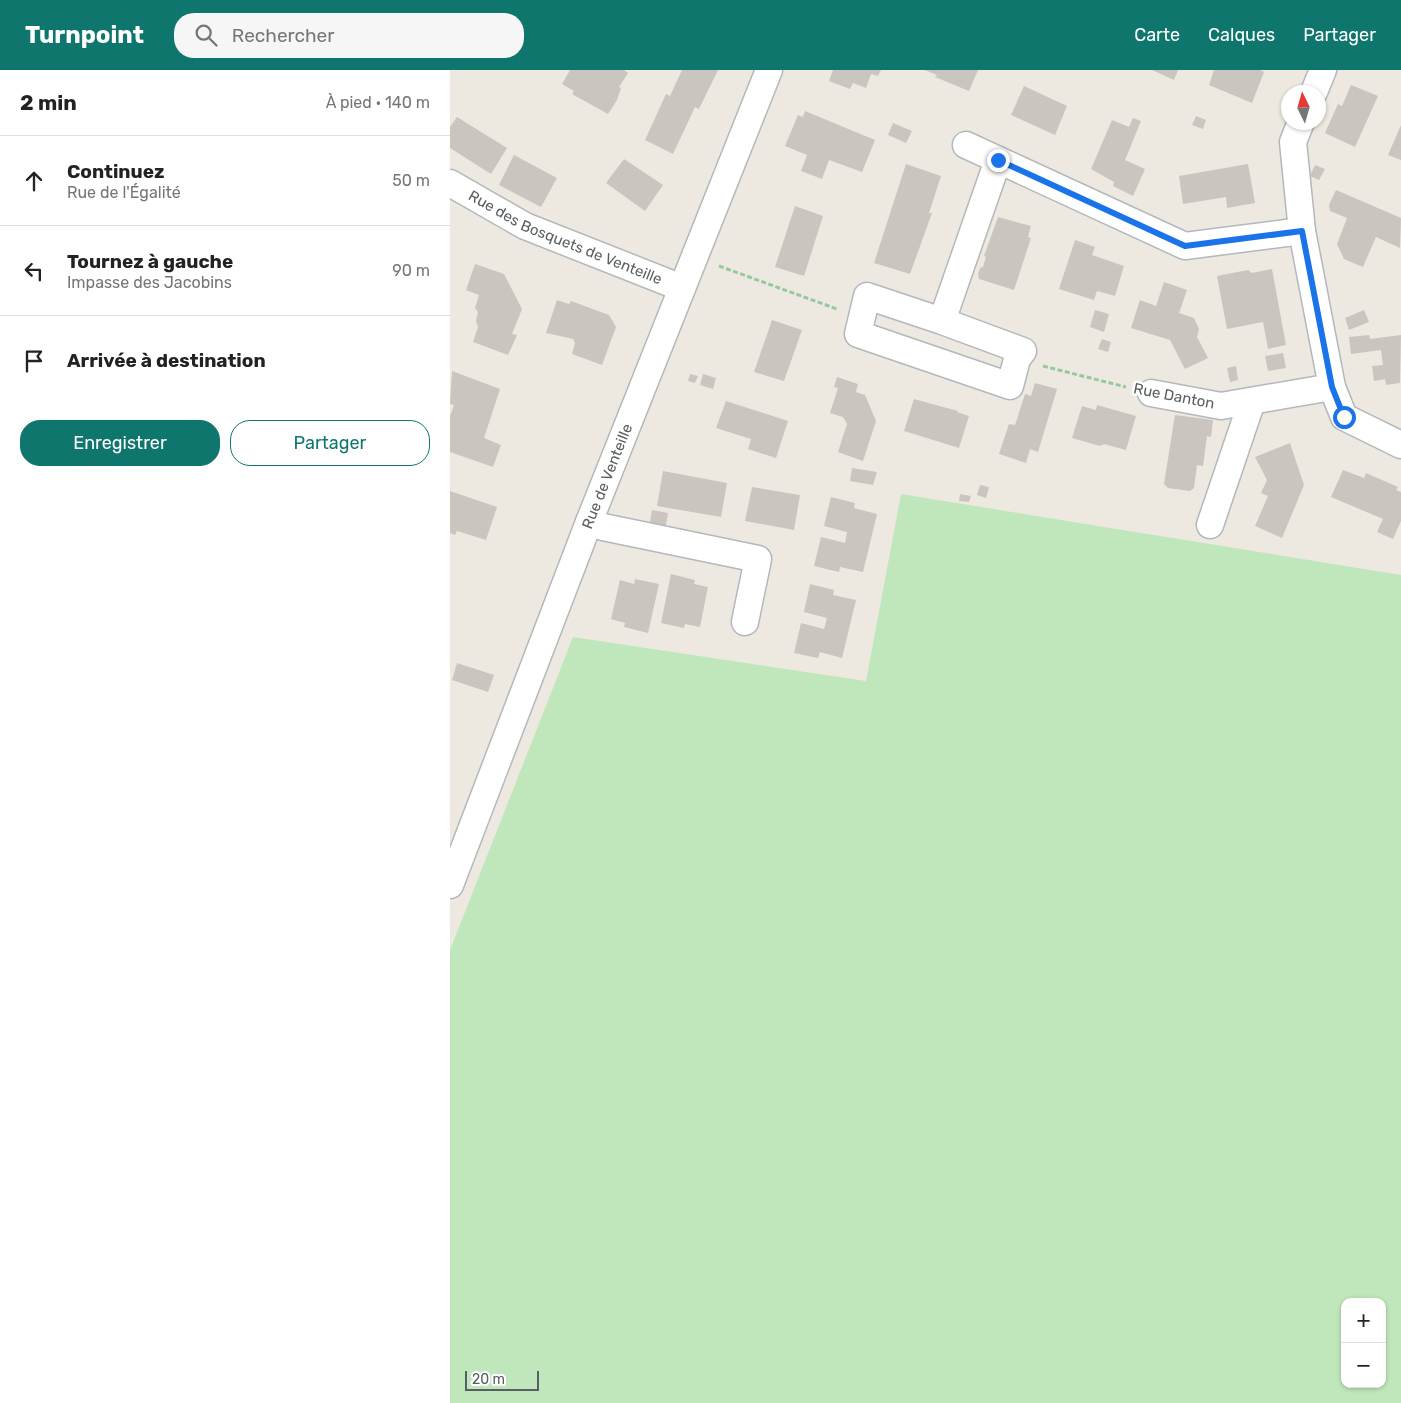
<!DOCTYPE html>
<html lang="fr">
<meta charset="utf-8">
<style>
:root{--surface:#fff;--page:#f6f6f6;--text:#222;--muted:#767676;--line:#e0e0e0;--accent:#0f766e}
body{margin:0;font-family:Rubik,sans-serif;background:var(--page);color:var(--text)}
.controls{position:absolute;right:15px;bottom:15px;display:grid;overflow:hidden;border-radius:10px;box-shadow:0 1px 4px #0004}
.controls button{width:45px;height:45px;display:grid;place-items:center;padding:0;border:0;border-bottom:1px solid var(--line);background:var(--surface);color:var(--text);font:25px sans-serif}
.compass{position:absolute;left:831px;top:15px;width:45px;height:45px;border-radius:50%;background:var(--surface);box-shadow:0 1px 4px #0004;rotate:355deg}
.scale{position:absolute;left:15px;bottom:12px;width:74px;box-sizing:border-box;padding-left:5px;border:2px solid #595e62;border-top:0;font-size:14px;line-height:18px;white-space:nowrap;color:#595e62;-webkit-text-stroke:4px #fff;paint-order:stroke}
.stop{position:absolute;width:15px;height:15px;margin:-11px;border:4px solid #1a73e8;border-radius:50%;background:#fff}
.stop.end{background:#1a73e8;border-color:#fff;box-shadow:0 1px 5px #0008}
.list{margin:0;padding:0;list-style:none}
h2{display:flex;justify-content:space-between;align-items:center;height:65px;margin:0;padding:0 20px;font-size:21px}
h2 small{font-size:16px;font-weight:400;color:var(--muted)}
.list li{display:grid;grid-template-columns:32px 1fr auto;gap:15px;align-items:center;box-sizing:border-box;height:90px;padding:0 20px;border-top:1px solid var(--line)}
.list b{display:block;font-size:19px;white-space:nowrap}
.list p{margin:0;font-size:16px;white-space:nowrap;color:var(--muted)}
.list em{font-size:16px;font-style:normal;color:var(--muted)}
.actions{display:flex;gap:10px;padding:15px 20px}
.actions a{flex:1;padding:11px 0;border:1px solid var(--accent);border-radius:20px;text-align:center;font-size:18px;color:var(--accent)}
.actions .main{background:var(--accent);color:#fff}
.icon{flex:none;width:28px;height:28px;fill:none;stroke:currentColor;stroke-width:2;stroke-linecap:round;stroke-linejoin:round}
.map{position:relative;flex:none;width:951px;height:1333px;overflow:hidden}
header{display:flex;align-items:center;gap:30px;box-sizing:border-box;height:70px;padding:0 25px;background:var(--accent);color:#fff}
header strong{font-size:24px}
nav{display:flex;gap:28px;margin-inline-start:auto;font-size:18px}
.search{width:350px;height:45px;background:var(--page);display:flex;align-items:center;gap:12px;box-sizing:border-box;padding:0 18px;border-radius:20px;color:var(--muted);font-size:19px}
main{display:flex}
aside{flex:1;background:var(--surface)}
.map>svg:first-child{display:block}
.green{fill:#c0e7bb;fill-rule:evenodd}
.building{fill:#cac5bf}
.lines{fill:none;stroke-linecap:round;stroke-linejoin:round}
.minor-casing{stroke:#b3b8bc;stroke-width:29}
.path{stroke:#95ca9e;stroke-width:3;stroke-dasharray:5 2.5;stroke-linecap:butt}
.minor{stroke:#fff;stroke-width:26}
.route{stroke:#1a73e8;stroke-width:6}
.labels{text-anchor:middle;stroke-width:5;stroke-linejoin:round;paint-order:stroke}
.street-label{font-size:15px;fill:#595e62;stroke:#fff}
</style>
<header>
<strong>Turnpoint</strong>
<div class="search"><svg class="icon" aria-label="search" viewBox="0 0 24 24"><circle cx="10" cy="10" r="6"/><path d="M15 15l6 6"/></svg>Rechercher</div>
<nav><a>Carte</a><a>Calques</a><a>Partager</a></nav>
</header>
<main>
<aside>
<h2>2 min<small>À pied · 140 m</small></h2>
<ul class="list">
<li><svg class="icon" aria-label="ahead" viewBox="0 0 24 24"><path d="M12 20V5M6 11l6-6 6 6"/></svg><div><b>Continuez</b><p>Rue de l'Égalité</p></div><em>50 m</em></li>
<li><svg class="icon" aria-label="left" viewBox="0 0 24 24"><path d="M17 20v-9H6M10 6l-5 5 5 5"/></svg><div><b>Tournez à gauche</b><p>Impasse des Jacobins</p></div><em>90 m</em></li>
<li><svg class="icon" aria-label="arrive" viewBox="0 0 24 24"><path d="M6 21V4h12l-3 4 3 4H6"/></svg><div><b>Arrivée à destination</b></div></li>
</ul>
<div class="actions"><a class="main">Enregistrer</a><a>Partager</a></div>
</aside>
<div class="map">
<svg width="951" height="1333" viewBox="0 0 951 1333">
<rect width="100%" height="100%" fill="#ede9e0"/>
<path class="green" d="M 451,424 L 951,505 L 951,1333 L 0,1333 L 0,880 L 123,567 L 416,611 ZM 895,1232 L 932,1232 L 932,1314 L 895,1314 Z"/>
<g class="building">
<polygon points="120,0 174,0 178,3 169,17 171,18 167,30 158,44 122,24 124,21 112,14"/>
<polygon points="232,0 268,0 249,39 245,37 223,84 195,70 216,24 220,26"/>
<polygon points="383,0 431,0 428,6 421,4 416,18 403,13 400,19 379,11"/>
<polygon points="475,0 528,0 519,21 485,7 487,5"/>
<polygon points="702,0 728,0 724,10"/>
<polygon points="764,0 810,0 814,2 802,33 759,15"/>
<polygon points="901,15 928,26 905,77 875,63 888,34 892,36"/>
<polygon points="574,16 617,36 605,65 561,45"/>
<polygon points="355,41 425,70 412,102 379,90 372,109 351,101 357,85 335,76 348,45 353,47"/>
<polygon points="746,46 756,50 753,59 742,55"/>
<polygon points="7,47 57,78 41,104 0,78 0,57"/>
<polygon points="683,48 691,51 675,90 695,99 683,126 663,116 664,112 641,99 662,50 679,57"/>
<polygon points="443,53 462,61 456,73 438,65"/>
<polygon points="951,55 951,90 938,85"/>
<polygon points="64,85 107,108 91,137 49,115"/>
<polygon points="174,89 213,115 195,141 156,113"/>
<polygon points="456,94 491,106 479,143 482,143 460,204 424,193"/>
<polygon points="798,94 805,133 777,138 776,127 733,134 729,106"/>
<polygon points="865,95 875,99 869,110 860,106"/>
<polygon points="886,120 951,148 950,178 926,167 913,197 894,189 887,174 897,148 880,141 879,135"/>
<polygon points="345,136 373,146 354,206 325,197"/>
<polygon points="548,147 581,156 578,167 581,168 564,220 529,209 528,204 530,198 533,197 536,187 534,186"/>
<polygon points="625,170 645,177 642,185 674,196 665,226 647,221 644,230 609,219"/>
<polygon points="25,194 54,204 72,239 62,264 67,265 58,285 23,272 28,257 26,251 28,242 25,238 29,225 16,220"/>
<polygon points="822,199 836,275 818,279 813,252 777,259 767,206 798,200 802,203"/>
<polygon points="714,212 737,220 729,243 744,248 749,259 747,267 758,288 735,299 720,270 681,258 690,230 706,236"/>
<polygon points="107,230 119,234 121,231 159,245 166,257 152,295 122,284 125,273 123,269 96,263"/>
<polygon points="645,240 659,244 654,262 640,257"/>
<polygon points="914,240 919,252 899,260 895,248"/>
<polygon points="322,250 352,260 334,311 304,302"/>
<polygon points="919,265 920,269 951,265 950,313 936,315 935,309 924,311 922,296 933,295 931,280 901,284 899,267"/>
<polygon points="652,269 661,272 658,282 648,279"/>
<polygon points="833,283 836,298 818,301 815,286"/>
<polygon points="786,296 788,310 780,312 777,298"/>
<polygon points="2,301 50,319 34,368 51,375 43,397 0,382 0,346 4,335 0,334"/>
<polygon points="240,304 248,306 245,313 238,311"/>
<polygon points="253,304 266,308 263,319 250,315"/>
<polygon points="387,307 408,314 406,322 415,325 426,351 413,391 388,382 397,354 393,347 380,343 388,318 384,317"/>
<polygon points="585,313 607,319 588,382 580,379 576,393 549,384 559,354 565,355 575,324 581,326"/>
<polygon points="464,329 508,341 507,342 519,346 509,378 454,361"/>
<polygon points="276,331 338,351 326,388 298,379 301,369 266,358"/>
<polygon points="647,335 686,346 676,380 654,374 650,376 622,368 632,336 646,340"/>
<polygon points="725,345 763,350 761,367 757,366 753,396 747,395 744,418 740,421 718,418 714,414"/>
<polygon points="840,373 854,415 832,468 805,456 818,426 811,423 817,410 805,387"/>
<polygon points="402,398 427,402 423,415 400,411"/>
<polygon points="893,400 914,408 916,403 948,417 946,420 951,422 951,451 943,469 927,462 933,449 881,427"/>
<polygon points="213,401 277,413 271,447 207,436"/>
<polygon points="530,415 539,417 536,428 527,425"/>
<polygon points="302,417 350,425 344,460 295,451"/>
<polygon points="0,421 47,437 36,470 7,461 5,465 0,463"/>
<polygon points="510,424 521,426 519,432 509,431"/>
<polygon points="381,427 405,433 404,438 427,444 413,502 390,497 389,502 364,496 371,467 395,473 397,462 374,456"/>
<polygon points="202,440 218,443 215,461 199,458"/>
<polygon points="221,504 245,510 244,514 258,517 250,557 235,554 234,558 211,553"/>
<polygon points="185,509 209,514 198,563 174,557 175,553 161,549 170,510 184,514"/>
<polygon points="360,514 384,520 383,525 406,530 392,588 370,582 368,588 344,583 351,553 374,559 377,548 354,542"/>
<polygon points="7,593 44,605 38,622 2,610"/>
</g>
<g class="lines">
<g class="minor-casing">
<g id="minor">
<polyline points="864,22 873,0"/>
<polyline points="851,52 843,72 852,161 882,317 894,347 951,375"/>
<polyline points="516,75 735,176 852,161"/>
<path id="s1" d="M 0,113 L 75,156 L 232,218"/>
<polyline points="492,251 573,281 567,289 560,316 408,264 417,226 492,251 548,90"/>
<polyline points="701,323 771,336 882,317"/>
<polyline points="139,452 153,457 308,489 295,552"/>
<polyline points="760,455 802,331"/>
<path id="s2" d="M 0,815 L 139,452 L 319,0"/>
</g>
</g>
<g class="path">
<polyline points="269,196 387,239"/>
<polyline points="593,296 676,317"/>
</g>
<use href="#minor" class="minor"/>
</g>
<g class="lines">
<polyline class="route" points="548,90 735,176 852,161 882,317 894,347"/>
</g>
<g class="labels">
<g class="street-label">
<text dy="5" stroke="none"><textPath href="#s1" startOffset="128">Rue des Bosquets de Venteille</textPath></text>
<text transform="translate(724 326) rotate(11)" y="5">Rue Danton</text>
<text dy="5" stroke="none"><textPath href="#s2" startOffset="438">Rue de Venteille</textPath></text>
</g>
</g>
</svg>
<div class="controls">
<button>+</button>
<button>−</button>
</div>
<svg class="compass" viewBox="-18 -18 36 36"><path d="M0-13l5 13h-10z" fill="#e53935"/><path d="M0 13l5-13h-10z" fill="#767676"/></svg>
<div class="scale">20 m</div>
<div class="stop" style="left:894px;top:347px"></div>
<div class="stop end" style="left:548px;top:90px"></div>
</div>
</main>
